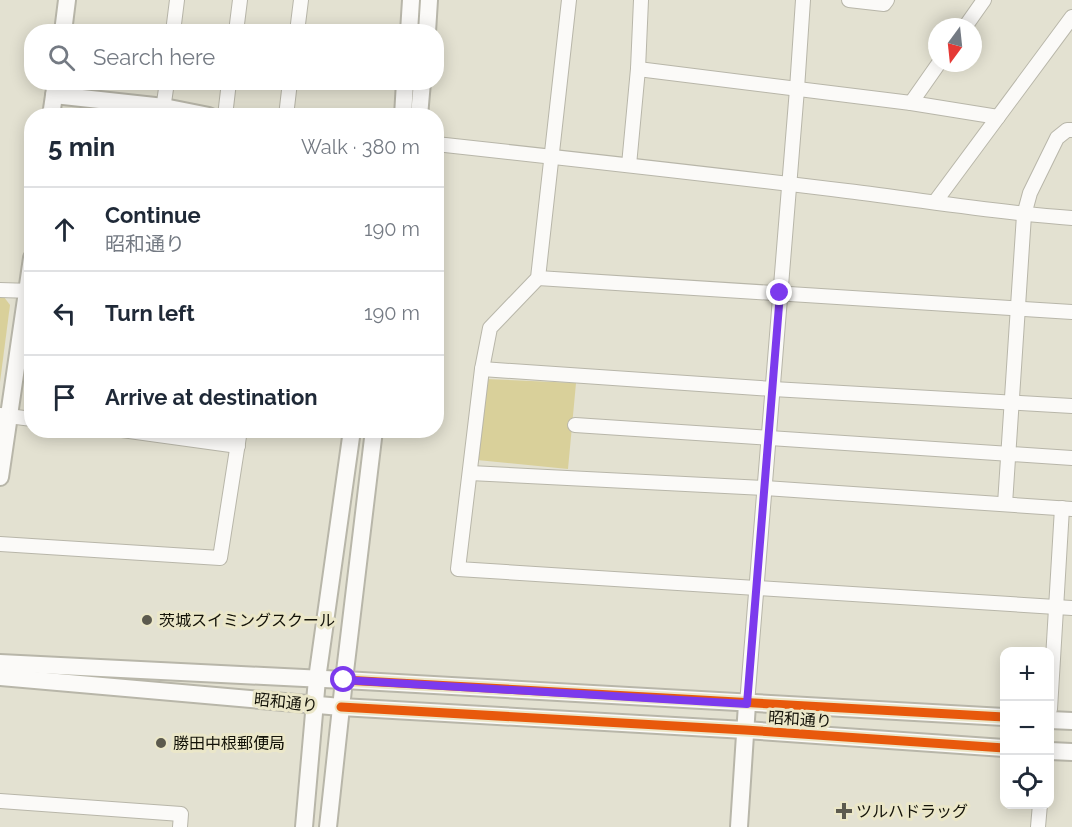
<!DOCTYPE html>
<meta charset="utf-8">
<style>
:root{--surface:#fff;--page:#f2f2f3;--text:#1f2937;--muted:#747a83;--line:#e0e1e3}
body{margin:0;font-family:Raleway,"Noto Sans JP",sans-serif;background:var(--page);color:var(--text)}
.controls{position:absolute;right:18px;bottom:18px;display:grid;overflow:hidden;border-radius:12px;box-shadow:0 3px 15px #0003}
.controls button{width:54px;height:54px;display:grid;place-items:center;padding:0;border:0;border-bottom:2px solid var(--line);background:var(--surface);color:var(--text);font:30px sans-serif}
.compass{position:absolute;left:928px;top:18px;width:54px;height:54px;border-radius:50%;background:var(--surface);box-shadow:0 3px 15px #0003;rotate:195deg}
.stop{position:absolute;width:18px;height:18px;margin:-14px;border:4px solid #7c3aed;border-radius:50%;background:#fff}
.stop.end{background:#7c3aed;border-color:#fff;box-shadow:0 2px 6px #0008}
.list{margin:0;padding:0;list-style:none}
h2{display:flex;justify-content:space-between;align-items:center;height:78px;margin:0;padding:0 24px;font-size:26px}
h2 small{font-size:20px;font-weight:400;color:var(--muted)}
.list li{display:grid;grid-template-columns:39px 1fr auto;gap:18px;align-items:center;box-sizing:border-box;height:84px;padding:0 24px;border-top:2px solid var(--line)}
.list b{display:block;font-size:22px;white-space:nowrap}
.list p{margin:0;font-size:20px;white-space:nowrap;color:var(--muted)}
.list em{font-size:20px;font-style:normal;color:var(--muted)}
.icon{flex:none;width:33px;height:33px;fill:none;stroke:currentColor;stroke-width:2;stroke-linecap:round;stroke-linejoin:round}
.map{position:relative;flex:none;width:1072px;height:827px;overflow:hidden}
.search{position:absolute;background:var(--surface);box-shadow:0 3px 15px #0003;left:24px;top:24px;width:420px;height:66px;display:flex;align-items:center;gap:15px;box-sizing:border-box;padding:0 21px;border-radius:24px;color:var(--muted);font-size:22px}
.panel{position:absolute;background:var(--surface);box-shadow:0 3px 15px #0003;left:24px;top:108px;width:420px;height:330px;border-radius:24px}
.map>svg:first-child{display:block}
.green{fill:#d9d09a}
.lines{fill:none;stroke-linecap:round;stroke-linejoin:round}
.minor-casing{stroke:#b8b6a9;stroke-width:16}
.tertiary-casing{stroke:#b8b6a9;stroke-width:20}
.minor{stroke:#fbfaf8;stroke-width:14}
.tertiary{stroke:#fbfaf8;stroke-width:16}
.cycleway-casing{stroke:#ebe7c9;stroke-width:13}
.cycleway{stroke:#e8590c;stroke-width:9}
.route{stroke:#7c3aed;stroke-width:8}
.poi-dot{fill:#5c5a4e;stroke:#ebe7c9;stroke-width:2}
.labels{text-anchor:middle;stroke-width:6;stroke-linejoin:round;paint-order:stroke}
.poi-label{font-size:16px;fill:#131208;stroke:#ebe7c9;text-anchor:start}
.street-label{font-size:16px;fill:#131208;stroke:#ebe7c9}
</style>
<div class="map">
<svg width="1072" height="827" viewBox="0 0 1072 827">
<rect width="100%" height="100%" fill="#e3e1d1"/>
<g class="green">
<polygon points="0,297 4,297 10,305 0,382"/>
<polygon points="486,379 576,383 568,469 477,460"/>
</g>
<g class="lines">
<g class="minor-casing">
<g id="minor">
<polyline points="569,0 538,278 490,328 482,369 458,569 1072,608"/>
<polyline points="849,0 884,4 887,0"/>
<polyline points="965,27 984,0"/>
<polyline points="173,32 177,0"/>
<polyline points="236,32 240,0"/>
<polyline points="297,32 301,0"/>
<polyline points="638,69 911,103 998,117"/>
<polyline points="911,103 939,63"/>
<polyline points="162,116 167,82"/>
<polyline points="225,116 229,82"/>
<polyline points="286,116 290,82"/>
<path d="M 436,144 C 573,159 710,174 847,191 C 922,200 997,213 1072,218"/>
<polyline points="629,165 638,69 641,0"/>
<polyline points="935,202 1072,17"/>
<polyline points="538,278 1072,312"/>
<polyline points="0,290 32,291"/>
<polyline points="482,369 773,389 1072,406"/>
<polyline points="0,415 32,419"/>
<polyline points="575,425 1072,458"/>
<polyline points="122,430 238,446"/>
<polyline points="470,473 765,488 1072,509"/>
<polyline points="1005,504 1024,215 1030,193 1057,138 1067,130 1072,130"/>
<polyline points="0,544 220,558 240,430"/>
<polyline points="747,704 797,89 803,0"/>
<polyline points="1050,709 1062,508"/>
<polyline points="0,801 181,814 180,827"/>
<polyline points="1038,827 1040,804"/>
</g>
</g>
<g class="tertiary-casing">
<g id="tertiary">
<polyline points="63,32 67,0"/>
<polyline points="409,32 411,0"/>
<polyline points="427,32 429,0"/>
<polyline points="54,95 164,107 209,116"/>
<polyline points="51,116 56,82"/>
<polyline points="403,116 405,82"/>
<polyline points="419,116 422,82"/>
<polyline points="0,477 32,258"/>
<polyline points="0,663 344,680 1004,717"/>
<polyline points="0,677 341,707 745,730 1004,748"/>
<polyline points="1050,720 1072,721"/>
<polyline points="1050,751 1072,752"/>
<polyline points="304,827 317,679 352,430"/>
<polyline points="328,827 344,680 374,430"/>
<polyline points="739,827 747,704"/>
</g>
</g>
<use href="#minor" class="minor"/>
<use href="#tertiary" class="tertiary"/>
<g class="cycleway-casing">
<g id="cycleway">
<polyline points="344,680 1004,717"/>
<polyline points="341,707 745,730 1004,748"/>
</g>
</g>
<use href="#cycleway" class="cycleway"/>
</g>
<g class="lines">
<polyline class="route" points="344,680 747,704 780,293"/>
</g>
<g class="poi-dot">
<circle cx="147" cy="620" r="6"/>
<circle cx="161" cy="743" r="6"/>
<path d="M841 802h6v6h6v6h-6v6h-6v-6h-6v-6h6z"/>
</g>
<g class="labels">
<g class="poi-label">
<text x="159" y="626">茨城スイミングスクール</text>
<text x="173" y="749">勝田中根郵便局</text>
<text x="856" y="817">ツルハドラッグ</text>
</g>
<g class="street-label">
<text transform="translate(286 702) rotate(6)" y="6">昭和通り</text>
<text transform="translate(800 719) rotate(4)" y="6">昭和通り</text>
</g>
</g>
</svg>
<div class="controls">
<button>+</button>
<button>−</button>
<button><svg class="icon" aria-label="locate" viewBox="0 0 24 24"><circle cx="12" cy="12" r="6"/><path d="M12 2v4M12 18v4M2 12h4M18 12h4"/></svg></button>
</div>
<svg class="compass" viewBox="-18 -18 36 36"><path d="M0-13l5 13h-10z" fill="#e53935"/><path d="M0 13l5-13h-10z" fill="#747a83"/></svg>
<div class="stop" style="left:344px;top:680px"></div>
<div class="stop end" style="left:780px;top:293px"></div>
<div class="search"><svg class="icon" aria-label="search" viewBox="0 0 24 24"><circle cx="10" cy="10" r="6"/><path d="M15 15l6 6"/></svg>Search here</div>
<section class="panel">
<h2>5 min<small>Walk · 380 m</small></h2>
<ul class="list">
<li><svg class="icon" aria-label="ahead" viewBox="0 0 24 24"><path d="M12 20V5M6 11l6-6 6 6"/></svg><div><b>Continue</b><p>昭和通り</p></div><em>190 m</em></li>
<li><svg class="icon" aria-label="left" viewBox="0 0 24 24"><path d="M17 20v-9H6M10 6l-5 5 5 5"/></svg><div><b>Turn left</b></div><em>190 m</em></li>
<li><svg class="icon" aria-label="arrive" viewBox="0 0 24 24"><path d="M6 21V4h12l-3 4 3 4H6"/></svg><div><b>Arrive at destination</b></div></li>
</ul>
</section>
</div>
